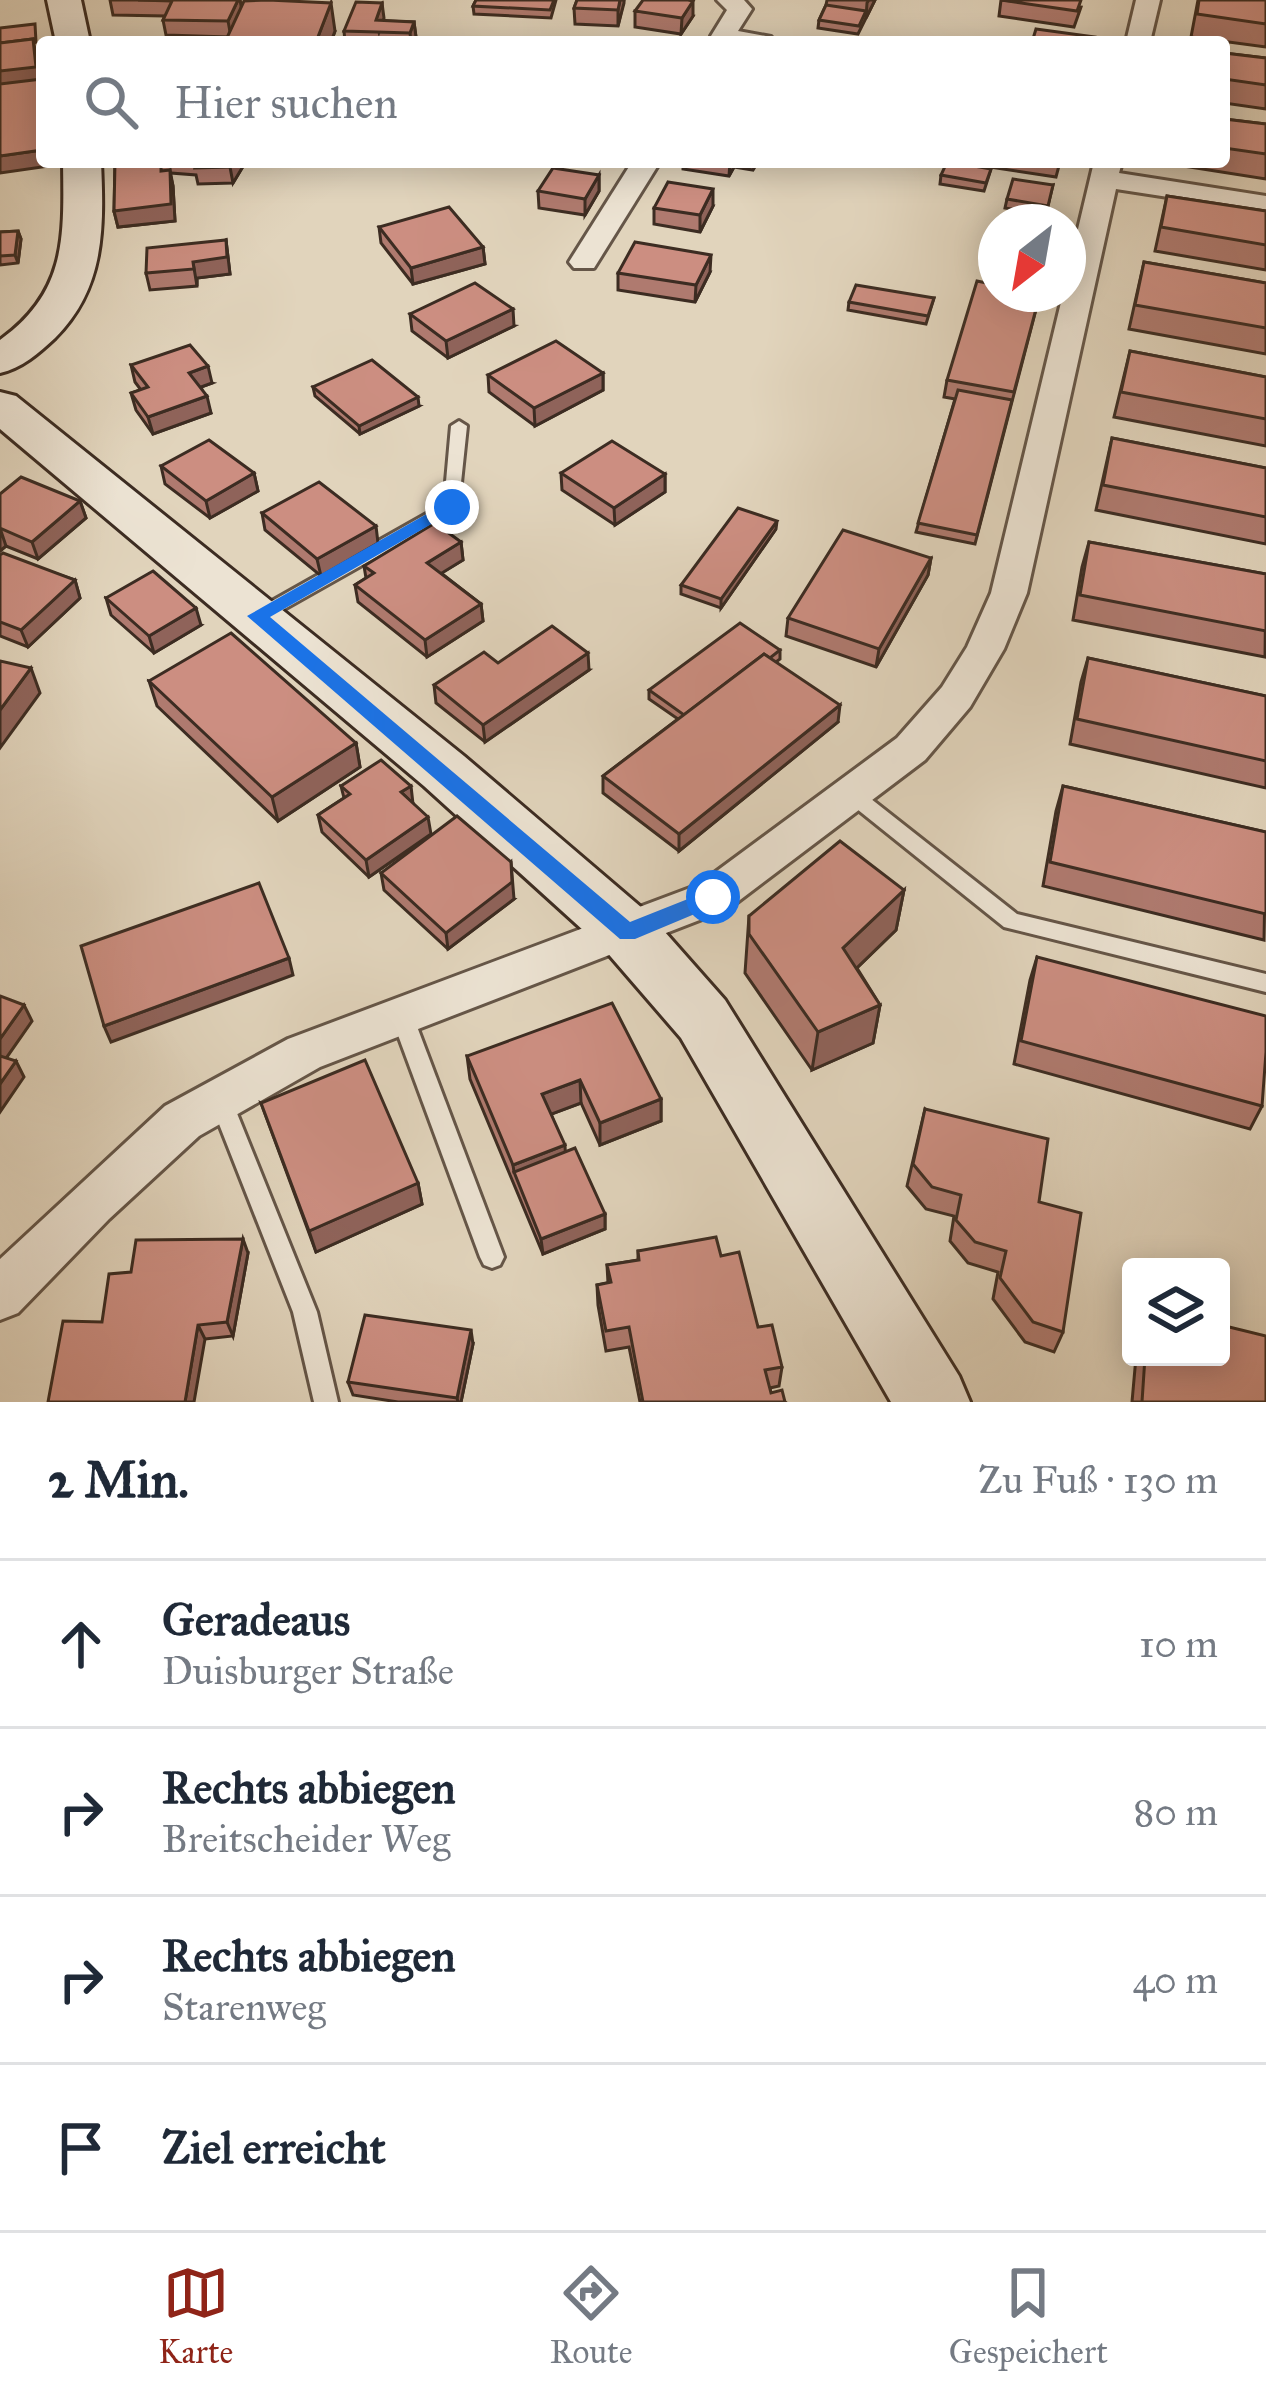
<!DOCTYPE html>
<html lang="de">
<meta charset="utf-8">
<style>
:root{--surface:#fff;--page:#f2f2f3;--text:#1f2937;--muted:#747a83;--line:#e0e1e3;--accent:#8f2418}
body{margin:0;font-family:"IM FELL Great Primer",serif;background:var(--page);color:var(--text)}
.controls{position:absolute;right:36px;bottom:36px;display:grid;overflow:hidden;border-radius:12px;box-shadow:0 6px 30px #0003}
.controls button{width:108px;height:108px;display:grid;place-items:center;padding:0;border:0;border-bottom:3px solid var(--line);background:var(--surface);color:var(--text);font:60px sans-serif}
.compass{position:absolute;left:978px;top:204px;width:108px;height:108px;border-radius:50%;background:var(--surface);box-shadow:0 6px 30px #0003;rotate:211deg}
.stop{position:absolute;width:36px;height:36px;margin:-27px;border:9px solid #1a73e8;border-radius:50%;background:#fff}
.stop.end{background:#1a73e8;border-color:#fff;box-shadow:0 3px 12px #0008}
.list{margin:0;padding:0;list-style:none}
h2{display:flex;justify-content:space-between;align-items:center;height:156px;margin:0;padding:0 48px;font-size:51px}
h2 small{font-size:39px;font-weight:400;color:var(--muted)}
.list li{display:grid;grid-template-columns:78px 1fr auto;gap:36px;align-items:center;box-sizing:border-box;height:168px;padding:0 48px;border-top:3px solid var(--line)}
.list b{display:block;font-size:45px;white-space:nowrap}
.list p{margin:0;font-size:39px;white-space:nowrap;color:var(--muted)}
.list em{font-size:39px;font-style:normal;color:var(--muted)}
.icon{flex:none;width:66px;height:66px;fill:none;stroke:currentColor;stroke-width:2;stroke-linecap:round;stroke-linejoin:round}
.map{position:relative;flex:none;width:1266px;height:1402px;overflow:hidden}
.search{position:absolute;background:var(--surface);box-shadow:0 6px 30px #0003;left:36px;right:36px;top:36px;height:132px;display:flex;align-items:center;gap:30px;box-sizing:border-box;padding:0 42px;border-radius:12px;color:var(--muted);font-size:45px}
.sheet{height:828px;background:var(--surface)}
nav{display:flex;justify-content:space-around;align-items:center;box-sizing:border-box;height:168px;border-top:3px solid var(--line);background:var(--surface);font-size:33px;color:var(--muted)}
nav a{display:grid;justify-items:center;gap:6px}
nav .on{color:var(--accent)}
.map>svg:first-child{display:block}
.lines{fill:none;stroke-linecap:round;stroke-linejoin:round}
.lane-casing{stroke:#655648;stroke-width:6}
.street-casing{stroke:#655648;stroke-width:6}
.secondary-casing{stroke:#3c2c22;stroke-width:6}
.lane{fill:#ece3d3;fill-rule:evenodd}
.street{fill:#ece3d3;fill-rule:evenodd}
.secondary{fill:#ece3d3;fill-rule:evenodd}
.wall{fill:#af7a6f;stroke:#3c2c22;stroke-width:3}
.shaded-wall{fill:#8f635a;stroke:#3c2c22;stroke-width:3}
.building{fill:#cc8e81;stroke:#3c2c22;stroke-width:3}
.route{fill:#1a73e8}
</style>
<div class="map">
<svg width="1266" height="1402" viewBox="0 0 1266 1402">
<rect width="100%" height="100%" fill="#e1d4bc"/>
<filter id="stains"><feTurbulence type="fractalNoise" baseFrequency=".00167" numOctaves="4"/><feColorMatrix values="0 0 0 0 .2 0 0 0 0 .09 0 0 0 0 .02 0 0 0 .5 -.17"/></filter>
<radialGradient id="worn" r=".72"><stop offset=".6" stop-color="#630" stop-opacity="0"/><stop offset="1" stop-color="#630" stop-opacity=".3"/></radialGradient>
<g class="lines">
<g class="lane-casing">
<g id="lane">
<polygon points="459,421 467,426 458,511 263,621 251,621 248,617 251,613 444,504 451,426"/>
<polygon points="854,789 861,791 1017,914 1266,974 1266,992 1004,927 847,801 845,796 847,791"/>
<polygon points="402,1007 409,1010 413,1016 504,1257 500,1265 492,1268 484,1265 480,1257 391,1016 395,1010"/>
<polygon points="221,1091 229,1094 232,1101 317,1312 338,1402 314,1402 293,1312 210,1101 213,1094"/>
</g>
</g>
<g class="street-casing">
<g id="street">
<polygon points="717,0 744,0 752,9 738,31 771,37 774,42 714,41 711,36 727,10"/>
<polygon points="1136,0 1160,0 1150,42 1126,42"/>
<polygon points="632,162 660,162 594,268 574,268 569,262"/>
<polygon points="1094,162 1122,162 1119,173 1266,196 1266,212 1116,189 1027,593 1004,649 970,707 925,760 728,909 320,1067 199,1136 109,1219 18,1313 0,1320 0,1259 165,1106 288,1039 698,885 897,738 942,687 967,647 991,593 1063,294 1068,294 1068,271"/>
</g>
</g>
<g class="secondary-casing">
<g id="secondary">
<polygon points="47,0 81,0 90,42 56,42"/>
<path d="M 63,162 L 101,162 C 104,228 105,288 55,338 C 39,353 22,368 0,373 L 0,340 C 67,292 64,237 63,162 Z"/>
<polygon points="0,392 16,396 464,756 649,914 725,1000 959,1376 970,1402 891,1402 681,1038 605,950 424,786 0,429"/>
</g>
</g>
<use href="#lane" class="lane"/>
<use href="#street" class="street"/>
<use href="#secondary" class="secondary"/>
</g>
<g class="wall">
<polygon points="110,0 240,0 241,5 293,2 335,31 331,42 225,42 227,37 166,35 163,20 165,16 113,15"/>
<polygon points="476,0 556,0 551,18 474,14 473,6"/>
<polygon points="577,0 624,0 618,26 575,24 574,8"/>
<polygon points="827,0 875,0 858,34 818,28 819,20 826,5"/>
<polygon points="1001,0 1081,7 1074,27 999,16"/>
<polygon points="1198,0 1266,0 1266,47 1191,37"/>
<polygon points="382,3 383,21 414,22 416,37 414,42 345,42 344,31"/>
<polygon points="635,11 693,16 681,34 635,27"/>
<polygon points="1224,53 1266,58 1266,109 1224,103"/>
<polygon points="1224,119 1266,124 1266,179 1171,164 1172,162 1224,162"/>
<polygon points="115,162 245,162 245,163 233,183 198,184 196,175 170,173 173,186 175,221 118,227 114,211"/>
<polygon points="683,162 758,162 753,170 734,167 729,176 683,169"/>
<polygon points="984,162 1060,162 1056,177 983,166"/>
<polygon points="991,169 984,191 940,184 941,175"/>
<polygon points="599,175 599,191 585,215 539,208 538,191"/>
<polygon points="1053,185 1046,214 1005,208 1007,199"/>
<polygon points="1167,196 1266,211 1266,270 1155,251"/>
<polygon points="713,206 700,232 654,224 654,208"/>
<polygon points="379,227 483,247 485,264 413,284 381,243"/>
<polygon points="18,231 21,239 18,263 0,265 0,232"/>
<polygon points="226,240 230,274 197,278 197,286 150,290 146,273"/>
<polygon points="1144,262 1266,283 1266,354 1129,329"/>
<polygon points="710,272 695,302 618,290 618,273"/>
<polygon points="1040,294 975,544 916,532 955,399 944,397 947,380"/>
<polygon points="934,298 926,324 848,310 849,302"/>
<polygon points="410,314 514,326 448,358 412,331"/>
<polygon points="1130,351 1266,377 1266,446 1114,417"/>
<polygon points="131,365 212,383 201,387 211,413 153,434 136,410 131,393 141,390 135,382"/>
<polygon points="603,373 603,390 535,426 489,392 488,375"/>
<polygon points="313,387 419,406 360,434 315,396"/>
<polygon points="1112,438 1266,468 1266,544 1096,510"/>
<polygon points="161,466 254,473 258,491 210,518 165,484"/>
<polygon points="561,473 665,474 665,492 615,525 562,490"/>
<polygon points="0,494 80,501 86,518 38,559 6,546 0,551"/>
<polygon points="262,513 378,543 321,576 265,530"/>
<polygon points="776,529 721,608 681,594 681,585"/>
<polygon points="461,542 463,560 441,573 481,604 483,621 427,657 358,602 355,585 366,578 364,566"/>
<polygon points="1089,542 1266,574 1265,657 1073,620 1082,567"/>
<polygon points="0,555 75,580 80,598 28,647 0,636"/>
<polygon points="931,558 928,575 876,667 786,636 788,618"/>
<polygon points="106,598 201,625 154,653 111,615"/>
<polygon points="780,650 780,659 776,662 838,722 679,851 603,793 603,776 678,719 649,699 649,690"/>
<polygon points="1088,658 1266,696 1266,788 1070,744 1081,682"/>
<polygon points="498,663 589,670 485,742 436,703 434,685"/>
<polygon points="149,681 356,743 360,767 278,821 157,706"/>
<polygon points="341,786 413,803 431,834 369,877 322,832 318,815 344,798"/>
<polygon points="1063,786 1266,832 1264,940 1043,886 1056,811"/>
<polygon points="381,873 514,899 448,949 384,890"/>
<polygon points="904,890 896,930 857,968 880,1005 873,1043 812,1070 745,973 749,916"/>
<polygon points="1037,957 1262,1106 1250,1129 1014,1064 1030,980"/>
<polygon points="467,1056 661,1099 661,1121 600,1145 581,1103 551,1114 565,1152 605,1214 605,1229 543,1254 470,1079"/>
<polygon points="261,1103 418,1183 422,1204 316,1252"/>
<polygon points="925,1109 1039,1202 1063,1332 1054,1352 1025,1342 993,1299 998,1272 968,1263 950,1241 954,1216 926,1209 907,1186"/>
<polygon points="638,1251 721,1256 758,1327 782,1367 779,1386 770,1388 771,1393 785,1402 640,1402 629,1347 606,1351 598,1305 597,1285 608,1283 607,1265 638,1260"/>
<polygon points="248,1253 233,1336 205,1339 102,1322 131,1272"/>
<polygon points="473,1344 461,1402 398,1402 353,1395 348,1382"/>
<polygon points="1136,1357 1221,1357 1266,1402 1132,1402"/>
</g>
<g class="shaded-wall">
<polygon points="238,0 240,0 242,11 231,37 228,21"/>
<polygon points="620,0 624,0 624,3 618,26 618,10"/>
<polygon points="869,0 875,0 866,18 867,3"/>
<polygon points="693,1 693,16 681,34 682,18"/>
<polygon points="331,3 335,31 331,42 316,42"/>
<polygon points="382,3 384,18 379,32 376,20"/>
<polygon points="414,22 416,37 414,42 411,42 410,33"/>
<polygon points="33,39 41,82 0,87 0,71"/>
<polygon points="42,150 42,162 56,162 56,165 0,173 0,156"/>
<polygon points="233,162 245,163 233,183 230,167"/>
<polygon points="730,162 735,162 734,167 729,176"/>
<polygon points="170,170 173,186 175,221 118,227 114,211"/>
<polygon points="599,175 599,191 585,215 585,199"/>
<polygon points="713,189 713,206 700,232 700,215"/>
<polygon points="18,231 21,239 18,263 15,255"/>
<polygon points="226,240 230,274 197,278 197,286 193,262"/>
<polygon points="483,247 485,264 413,284 411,268"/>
<polygon points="711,255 710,272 695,302 696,285"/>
<polygon points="513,309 514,326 448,358 446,341"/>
<polygon points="208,366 212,383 193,390 189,373"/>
<polygon points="603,373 603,390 535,426 534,408"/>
<polygon points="207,396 211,413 153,434 148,417"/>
<polygon points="418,397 419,406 360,434 359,426"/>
<polygon points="254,473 258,491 210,518 206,501"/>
<polygon points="665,474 665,492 615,525 614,508"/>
<polygon points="80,501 86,518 38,559 32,542"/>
<polygon points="777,521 776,529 721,608 721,599"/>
<polygon points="376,526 378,543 321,576 317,559"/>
<polygon points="0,528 6,546 0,551"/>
<polygon points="461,542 463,560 429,581 427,563"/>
<polygon points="931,558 928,575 876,667 879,649"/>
<polygon points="75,580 80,598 28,647 21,630"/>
<polygon points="481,604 483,621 427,657 425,640"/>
<polygon points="196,608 201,625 154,653 149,636"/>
<polygon points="588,653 589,670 485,742 483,725"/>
<polygon points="31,668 40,693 0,748 0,710"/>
<polygon points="840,705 838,722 679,851 679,834"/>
<polygon points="356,743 360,767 278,821 272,797"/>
<polygon points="411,786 413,804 401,792"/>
<polygon points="428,817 431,834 369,877 366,860"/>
<polygon points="511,862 514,899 448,949 446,933"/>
<polygon points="904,890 896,930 837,987 843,948"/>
<polygon points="289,958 293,975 111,1042 104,1026"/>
<polygon points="24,1005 32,1021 0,1067 0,1039"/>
<polygon points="880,1005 873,1043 812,1070 818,1032"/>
<polygon points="16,1061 24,1077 0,1112 0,1084"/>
<polygon points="580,1080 581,1103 544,1117 542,1094"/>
<polygon points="661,1099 661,1121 600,1145 600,1123"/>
<polygon points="565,1145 566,1167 514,1172 513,1165"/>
<polygon points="418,1183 422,1204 316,1252 309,1231"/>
<polygon points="605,1214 605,1229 543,1254 541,1239"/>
<polygon points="243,1239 248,1253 233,1336 227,1322"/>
<polygon points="198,1325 205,1339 194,1402 185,1402"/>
<polygon points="471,1330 473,1344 461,1402 458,1402 457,1398"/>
</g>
<g class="building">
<polygon points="138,0 238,0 228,21 163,20 172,1"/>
<polygon points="268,0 331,3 316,42 225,42 244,1"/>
<polygon points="476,0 554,0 550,10 473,6"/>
<polygon points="577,0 620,0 618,10 574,8"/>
<polygon points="643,0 688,0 693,1 682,18 635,11"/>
<polygon points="1001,0 1081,0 1077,11"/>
<polygon points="1199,0 1266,0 1266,24 1197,14"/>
<polygon points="356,2 382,3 376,20 414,22 410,33 344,31"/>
<polygon points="826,5 866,11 859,26 819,20"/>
<polygon points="35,24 36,42 34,43 33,39 0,43 0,28"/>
<polygon points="1036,29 1095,37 1094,42 1032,42"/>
<polygon points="33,39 36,67 0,71 0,43"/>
<polygon points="1224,53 1266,58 1266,85 1224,79"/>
<polygon points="42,79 42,150 0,156 0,84"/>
<polygon points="1224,119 1266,124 1266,154 1224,148"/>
<polygon points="115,162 161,162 161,171 170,170 171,204 114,211"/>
<polygon points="197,162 233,162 230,167 195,168"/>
<polygon points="947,162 951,162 991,169 986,183 941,175"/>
<polygon points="553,168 599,175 585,199 538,191"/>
<polygon points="1013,179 1053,185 1048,206 1007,199"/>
<polygon points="668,182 713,189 700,215 654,208"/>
<polygon points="1167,196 1266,211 1266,245 1161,227"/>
<polygon points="449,207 483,247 411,268 379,227"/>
<polygon points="18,231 15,255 0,256 0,232"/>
<polygon points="226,240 227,257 193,262 194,269 146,273 147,248"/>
<polygon points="635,242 711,255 696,285 618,273"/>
<polygon points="1144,262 1266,283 1266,328 1135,305"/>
<polygon points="977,281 996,285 996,294 1040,294 1014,392 947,380"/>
<polygon points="475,283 513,309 446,341 410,314"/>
<polygon points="856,285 934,298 928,316 849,302"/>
<polygon points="556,341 603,373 534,408 488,375"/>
<polygon points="190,345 208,366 189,373 207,396 148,417 131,393 148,387 131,365"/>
<polygon points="1130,351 1266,377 1266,419 1121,392"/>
<polygon points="372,360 418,397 359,426 313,387"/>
<polygon points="958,390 1012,400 977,535 918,523"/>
<polygon points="1112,438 1266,468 1266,517 1103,485"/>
<polygon points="209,440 254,473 206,501 161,466"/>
<polygon points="612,441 665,474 614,508 561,473"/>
<polygon points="21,477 80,501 32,542 0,528 0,494"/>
<polygon points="319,482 376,526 317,559 262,513"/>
<polygon points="738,508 777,521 721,599 681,585"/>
<polygon points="435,523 461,542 427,563 481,604 425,640 355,585 374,573 364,566"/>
<polygon points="843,530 931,558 879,649 788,618"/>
<polygon points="1089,542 1266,574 1266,631 1080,595"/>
<polygon points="3,553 75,580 21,630 0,622 0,555"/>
<polygon points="153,571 196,608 149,636 106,598"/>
<polygon points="740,623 780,650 770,658 764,654 684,715 649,690"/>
<polygon points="552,626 588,653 483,725 434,685 484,652 498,663"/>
<polygon points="231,633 356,743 272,797 149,681"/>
<polygon points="764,654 840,705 679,834 603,776"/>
<polygon points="1088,658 1266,696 1266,761 1077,719"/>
<polygon points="0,661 31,668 0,710"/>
<polygon points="381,760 411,786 401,792 428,817 366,860 318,815 350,794 341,786"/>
<polygon points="1063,786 1266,832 1266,914 1050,862"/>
<polygon points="457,816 511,862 512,882 446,933 381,873"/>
<polygon points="840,841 904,890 843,948 880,1005 818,1032 749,934 749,916"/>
<polygon points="259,883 289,958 104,1026 81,946"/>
<polygon points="1037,957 1266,1016 1266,1052 1262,1106 1021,1041"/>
<polygon points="0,996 24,1005 0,1039"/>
<polygon points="612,1003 661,1099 600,1123 580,1080 542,1094 565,1145 513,1165 467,1056"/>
<polygon points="0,1056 16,1061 0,1084"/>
<polygon points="365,1060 418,1183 309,1231 261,1103"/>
<polygon points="925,1109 1048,1139 1039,1202 1081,1213 1063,1332 1033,1322 1000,1278 1006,1251 975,1242 956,1220 961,1195 932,1187 913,1164"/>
<polygon points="575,1148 605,1214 541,1239 514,1172"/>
<polygon points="716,1237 721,1256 739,1252 758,1327 772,1325 782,1367 765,1370 771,1393 782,1390 785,1402 643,1402 629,1327 606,1331 597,1285 611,1282 607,1265 639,1260 638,1251"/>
<polygon points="243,1239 227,1322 198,1325 185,1402 48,1402 63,1321 102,1322 109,1274 131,1272 136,1240"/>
<polygon points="365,1315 471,1330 457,1398 348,1382"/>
<polygon points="1221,1325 1266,1336 1266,1402 1142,1402 1145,1357 1221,1357"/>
</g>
<polygon class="route" points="446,503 461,507 270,617 630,922 713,889 724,897 721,903 635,939 620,939 247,616"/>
<rect width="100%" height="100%" filter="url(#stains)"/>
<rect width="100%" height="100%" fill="url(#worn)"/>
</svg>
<div class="controls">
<button><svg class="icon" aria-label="layers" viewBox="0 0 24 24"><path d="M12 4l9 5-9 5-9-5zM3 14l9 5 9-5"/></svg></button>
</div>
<svg class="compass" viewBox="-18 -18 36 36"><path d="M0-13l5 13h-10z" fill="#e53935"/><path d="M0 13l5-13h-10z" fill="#747a83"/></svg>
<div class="stop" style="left:713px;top:897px"></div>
<div class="stop end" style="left:452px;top:507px"></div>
<div class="search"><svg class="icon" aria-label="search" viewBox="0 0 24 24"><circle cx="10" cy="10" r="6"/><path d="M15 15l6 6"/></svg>Hier suchen</div>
</div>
<section class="sheet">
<h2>2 Min.<small>Zu Fuß · 130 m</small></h2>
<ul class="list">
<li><svg class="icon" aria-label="ahead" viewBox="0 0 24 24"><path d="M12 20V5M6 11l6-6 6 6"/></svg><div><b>Geradeaus</b><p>Duisburger Straße</p></div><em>10 m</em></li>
<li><svg class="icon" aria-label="right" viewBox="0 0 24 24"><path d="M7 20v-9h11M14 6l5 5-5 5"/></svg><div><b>Rechts abbiegen</b><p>Breitscheider Weg</p></div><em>80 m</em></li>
<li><svg class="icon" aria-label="right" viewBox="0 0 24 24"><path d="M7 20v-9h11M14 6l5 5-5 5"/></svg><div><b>Rechts abbiegen</b><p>Starenweg</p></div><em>40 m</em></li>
<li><svg class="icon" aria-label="arrive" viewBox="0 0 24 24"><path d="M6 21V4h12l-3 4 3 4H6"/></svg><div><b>Ziel erreicht</b></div></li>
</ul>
</section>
<nav>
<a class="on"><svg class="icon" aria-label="map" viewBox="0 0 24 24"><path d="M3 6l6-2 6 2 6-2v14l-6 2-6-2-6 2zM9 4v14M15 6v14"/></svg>Karte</a>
<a><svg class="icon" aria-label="directions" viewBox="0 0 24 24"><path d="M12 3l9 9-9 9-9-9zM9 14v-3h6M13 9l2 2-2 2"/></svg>Route</a>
<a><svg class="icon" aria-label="saved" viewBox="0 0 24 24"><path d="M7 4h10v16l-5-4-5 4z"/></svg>Gespeichert</a>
</nav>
